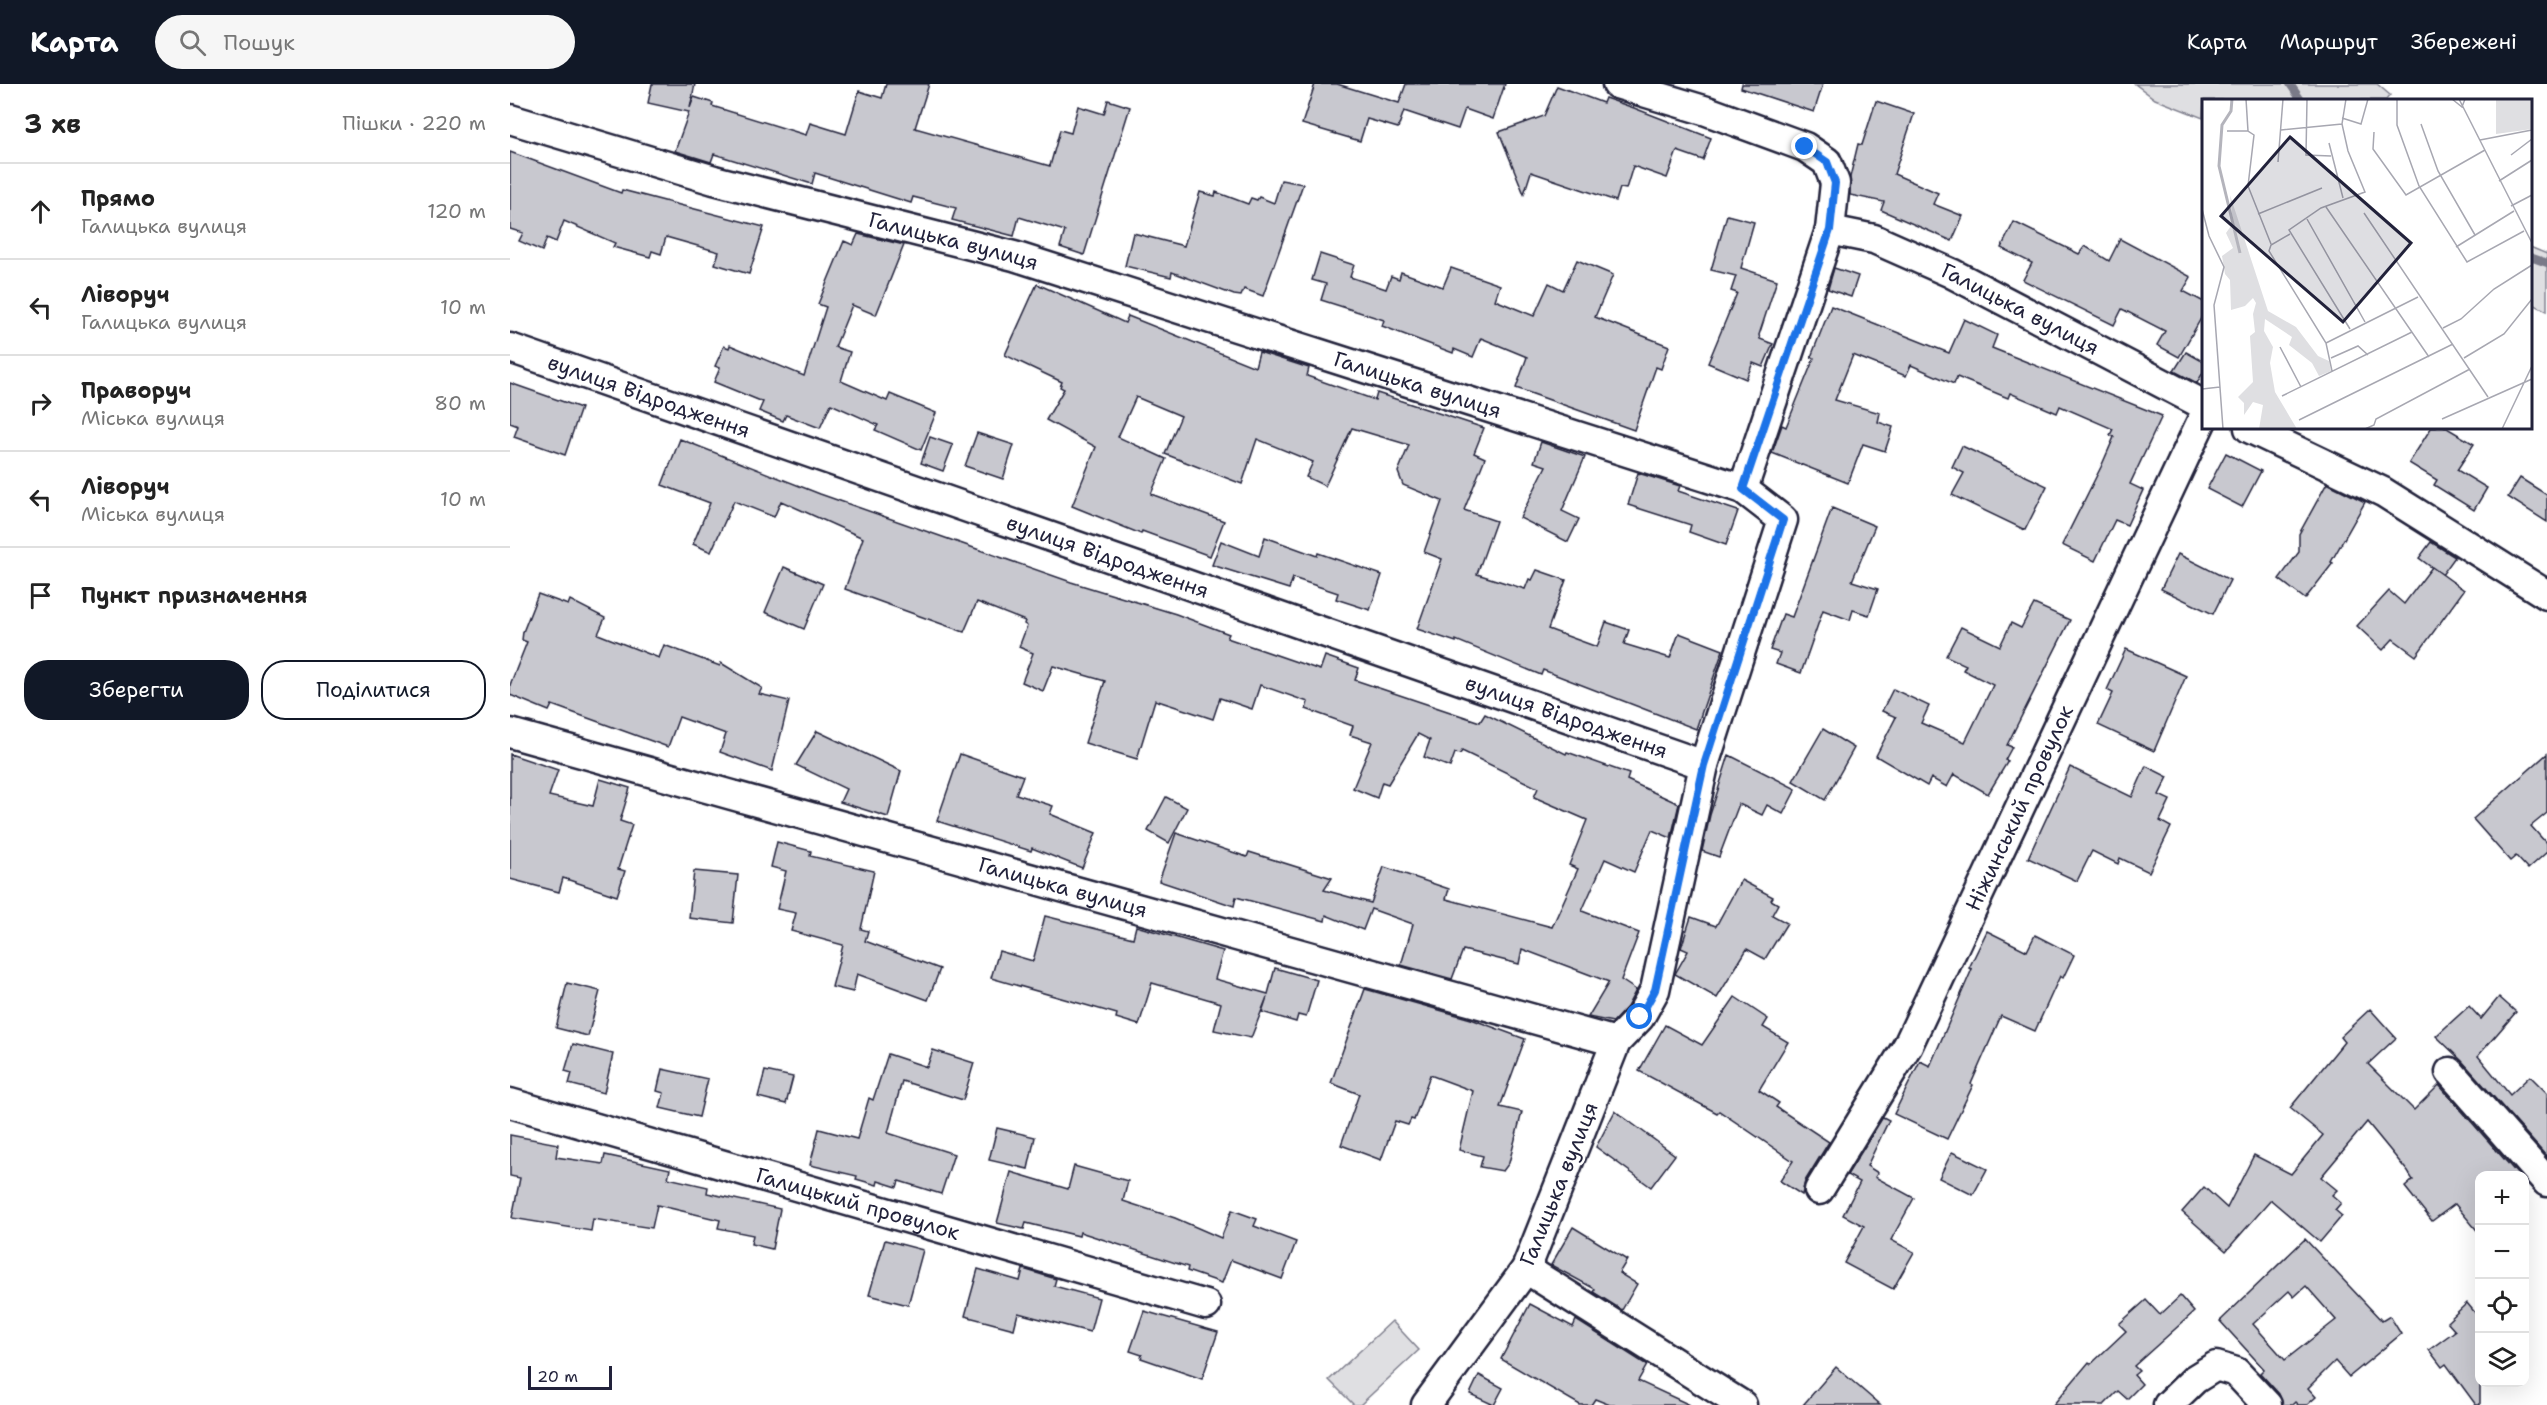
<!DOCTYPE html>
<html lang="uk">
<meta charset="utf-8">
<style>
:root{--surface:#fff;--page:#f6f6f6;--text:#222;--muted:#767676;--line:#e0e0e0;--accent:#111827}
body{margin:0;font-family:"Shantell Sans",sans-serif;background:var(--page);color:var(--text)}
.controls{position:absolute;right:18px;bottom:18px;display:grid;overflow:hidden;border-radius:12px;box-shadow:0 6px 24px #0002}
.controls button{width:54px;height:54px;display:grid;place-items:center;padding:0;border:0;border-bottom:2px solid var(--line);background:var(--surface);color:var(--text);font:30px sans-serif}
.scale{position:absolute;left:18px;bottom:15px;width:84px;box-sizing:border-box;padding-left:6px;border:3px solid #22223b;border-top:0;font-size:16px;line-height:21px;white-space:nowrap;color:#22223b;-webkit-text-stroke:4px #fff;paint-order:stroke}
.stop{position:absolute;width:18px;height:18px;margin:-14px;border:4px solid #1a73e8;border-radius:50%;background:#fff}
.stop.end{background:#1a73e8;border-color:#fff;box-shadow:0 2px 6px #0008}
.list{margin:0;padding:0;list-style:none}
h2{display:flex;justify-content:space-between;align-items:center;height:78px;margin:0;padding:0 24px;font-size:26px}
h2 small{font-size:20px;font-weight:400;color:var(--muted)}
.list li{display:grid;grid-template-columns:39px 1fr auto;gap:18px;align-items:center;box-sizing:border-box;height:96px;padding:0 24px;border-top:2px solid var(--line)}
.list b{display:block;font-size:22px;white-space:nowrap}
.list p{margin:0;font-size:20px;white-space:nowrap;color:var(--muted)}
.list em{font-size:20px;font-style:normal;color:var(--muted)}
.actions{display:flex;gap:12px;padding:18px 24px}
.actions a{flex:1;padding:14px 0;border:2px solid var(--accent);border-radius:24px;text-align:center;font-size:21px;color:var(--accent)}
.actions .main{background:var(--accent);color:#fff}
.icon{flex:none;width:33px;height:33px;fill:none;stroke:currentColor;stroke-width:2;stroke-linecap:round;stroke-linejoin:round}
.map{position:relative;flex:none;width:2037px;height:1321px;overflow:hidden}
header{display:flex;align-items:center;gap:36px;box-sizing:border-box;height:84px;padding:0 30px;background:var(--accent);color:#fff}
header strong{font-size:28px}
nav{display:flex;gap:33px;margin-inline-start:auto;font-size:21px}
.search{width:420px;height:54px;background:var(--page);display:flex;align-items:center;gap:15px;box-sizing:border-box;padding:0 21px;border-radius:33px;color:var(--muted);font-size:22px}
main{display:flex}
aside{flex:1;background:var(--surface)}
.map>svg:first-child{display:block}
.green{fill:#dfdfe2;stroke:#80808e;stroke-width:1.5}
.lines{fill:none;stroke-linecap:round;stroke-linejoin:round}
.stream{stroke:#7a7a88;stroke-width:8}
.building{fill:#c8c8cf;stroke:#22223b;stroke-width:1.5;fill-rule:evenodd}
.minor-casing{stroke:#22223b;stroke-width:33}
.minor{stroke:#fff;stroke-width:28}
.route{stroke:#1a73e8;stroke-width:8}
.labels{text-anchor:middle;stroke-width:5;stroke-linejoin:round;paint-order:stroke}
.street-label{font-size:21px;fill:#22223b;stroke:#fff}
.inset-river{fill:none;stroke:#b4b4bc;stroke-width:3}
.inset-road{fill:none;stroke:#a7a7b1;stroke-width:1.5}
.view{fill:#22223b;fill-opacity:0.15;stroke:#22223b;stroke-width:3}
.inset-edge{fill:none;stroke:#22223b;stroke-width:3}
</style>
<header>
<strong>Карта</strong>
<div class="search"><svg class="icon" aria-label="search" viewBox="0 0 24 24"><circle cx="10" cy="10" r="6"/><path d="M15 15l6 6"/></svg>Пошук</div>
<nav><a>Карта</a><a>Маршрут</a><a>Збережені</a></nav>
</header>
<main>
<aside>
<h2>3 хв<small>Пішки · 220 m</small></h2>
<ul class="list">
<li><svg class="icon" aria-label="ahead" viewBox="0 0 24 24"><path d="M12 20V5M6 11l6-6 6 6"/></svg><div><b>Прямо</b><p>Галицька вулиця</p></div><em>120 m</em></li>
<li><svg class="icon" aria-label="left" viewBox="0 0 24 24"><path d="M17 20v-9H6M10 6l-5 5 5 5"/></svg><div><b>Ліворуч</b><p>Галицька вулиця</p></div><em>10 m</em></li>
<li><svg class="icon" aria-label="right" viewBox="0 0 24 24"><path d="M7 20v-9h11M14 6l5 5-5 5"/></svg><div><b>Праворуч</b><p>Міська вулиця</p></div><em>80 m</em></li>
<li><svg class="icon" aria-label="left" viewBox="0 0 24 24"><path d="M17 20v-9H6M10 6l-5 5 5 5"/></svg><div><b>Ліворуч</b><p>Міська вулиця</p></div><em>10 m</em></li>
<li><svg class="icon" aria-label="arrive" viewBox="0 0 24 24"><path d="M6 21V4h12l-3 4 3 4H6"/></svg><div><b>Пункт призначення</b></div></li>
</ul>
<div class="actions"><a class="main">Зберегти</a><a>Поділитися</a></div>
</aside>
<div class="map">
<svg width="2037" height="1321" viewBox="0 0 2037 1321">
<rect width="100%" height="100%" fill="#fff"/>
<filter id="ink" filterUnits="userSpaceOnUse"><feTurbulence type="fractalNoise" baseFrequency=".0167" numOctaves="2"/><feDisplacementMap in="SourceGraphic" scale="12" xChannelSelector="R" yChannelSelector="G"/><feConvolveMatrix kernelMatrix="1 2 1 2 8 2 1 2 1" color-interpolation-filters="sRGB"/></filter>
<g filter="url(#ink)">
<g class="green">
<polygon points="1625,0 1867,0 1880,11 1876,16 1694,16 1693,34 1645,15"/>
<polygon points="2020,163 2037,170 2037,227 2021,219"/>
<polygon points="882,1237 909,1266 850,1321 844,1321 819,1296"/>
</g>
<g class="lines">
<g class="stream">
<polyline points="1780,0 1791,16"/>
<polyline points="2020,173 2037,179"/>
</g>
</g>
<g class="building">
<polygon points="142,0 185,0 180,24 184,13 203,19 202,22 296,51 300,39 336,50 349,7 372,14 376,0 419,0 405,44 540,82 550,46 561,49 568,22 594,30 598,16 620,23 574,171 550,163 555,147 509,133 504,152 442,136 446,124 403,113 401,119 305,89 302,100 204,70 201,78 165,67 179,28 138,19"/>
<polygon points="805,0 827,0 889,19 896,0 995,0 983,35 955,25 948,45 894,27 888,44 857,35 850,57 792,40"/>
<polygon points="1232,0 1313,0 1304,28 1231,4"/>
<polygon points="1047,2 1093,19 1095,14 1124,24 1201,54 1193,76 1167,67 1157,94 1123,82 1116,105 1110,104 1106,117 1021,88 1014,110 989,48 1034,32"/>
<polygon points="1366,17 1404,30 1384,90 1428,109 1423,120 1453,132 1442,157 1371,126 1374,118 1340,111 1340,93 1348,60 1352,61"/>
<polygon points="0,68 111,109 112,106 254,143 239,190 205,180 209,168 156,153 151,170 142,167 140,173 103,163 105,159 54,137 46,158 37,154 32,167 9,157 13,149 0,145"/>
<polygon points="771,96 793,100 753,212 734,205 731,212 724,211 662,188 661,193 615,182 623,149 674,162 690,108 705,112 706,108 738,120 741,114 747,116 749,113 764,119"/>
<polygon points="1217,131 1244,138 1231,184 1267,196 1249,251 1250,255 1263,260 1253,283 1243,279 1236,295 1198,279 1227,209 1221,207 1226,192 1201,186"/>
<polygon points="1504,138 1569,170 1575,162 1599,177 1610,155 1681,193 1673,207 1694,218 1694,229 1669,273 1647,261 1655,247 1612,225 1604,241 1513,196 1522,179 1491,164"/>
<polygon points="348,150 394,161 366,231 342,221 325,263 340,268 331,297 377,317 380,310 426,329 411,366 365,346 368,341 321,320 310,344 276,331 273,337 249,327 253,318 204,298 210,284 205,282 214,262 219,264 220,261 294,292 316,223 308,220 334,157 343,161"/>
<polygon points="810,170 844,181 840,193 876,205 881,192 889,195 891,188 933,203 941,184 990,201 985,216 1024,232 1039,199 1053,206 1067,176 1103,191 1085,233 1159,262 1151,285 1146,283 1124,346 1006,304 1017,273 971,254 963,273 944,265 943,269 872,242 874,236 811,216 816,200 802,196"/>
<polygon points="1324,184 1348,192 1341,213 1318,205"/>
<polygon points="527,200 604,234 615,239 618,232 745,283 749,268 799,284 797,292 865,316 867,309 974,344 964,369 975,374 954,426 986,437 967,490 1015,505 1019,495 1022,496 1027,486 1056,496 1038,545 1087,563 1096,538 1119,546 1114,560 1160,574 1169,549 1213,566 1186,645 1033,586 1031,591 946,556 946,558 907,545 932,475 914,468 932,417 893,401 888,388 899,361 842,344 815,402 796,393 803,378 747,355 732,400 655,370 671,332 626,313 608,353 656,375 641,410 714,437 700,472 632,447 631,450 562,422 586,363 536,336 554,305 550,303 552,298 495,271"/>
<polygon points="1321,222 1439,269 1454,235 1487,251 1482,264 1652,332 1620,400 1633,406 1617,441 1605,436 1585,477 1552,461 1591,383 1604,353 1600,351 1603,345 1550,322 1547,329 1500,309 1498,314 1447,293 1444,300 1401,281 1396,292 1343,271 1325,316 1370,329 1368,338 1383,343 1375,367 1353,360 1338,399 1262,369 1272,341 1276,343 1304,274 1301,273"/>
<polygon points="1676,268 1694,278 1694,287 1687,299 1664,287"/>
<polygon points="0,299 71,324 55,371 4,353 8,342 0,339"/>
<polygon points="1921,344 1937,344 1964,360 1947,386 1977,404 1964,426 1924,401 1927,396 1899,379"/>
<polygon points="467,349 504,361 493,395 455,382"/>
<polygon points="420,353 443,361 433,387 411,379"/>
<polygon points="170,355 310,410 561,498 666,530 719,550 717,554 810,586 815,572 849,584 845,596 970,638 975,630 1056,670 1057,668 1119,690 1117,696 1169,720 1161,754 1142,746 1124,788 1095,775 1072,827 1129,849 1111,896 1126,906 1117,923 1103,938 1078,933 1099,898 1012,865 1009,880 953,866 942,895 891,881 903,840 861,825 853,846 816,831 815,837 726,813 724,822 649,797 666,749 737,773 739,768 822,794 814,806 861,819 874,783 939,805 936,815 1042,843 1068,785 1059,781 1077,736 1024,713 1028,704 952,667 950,670 945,669 940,683 914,673 920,656 908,650 878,700 872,698 867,714 843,704 862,658 840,651 843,642 796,625 798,618 750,601 742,625 710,614 703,635 645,616 627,675 575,659 595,597 543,582 533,607 512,598 523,569 509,563 517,542 514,540 515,537 467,518 454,548 335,505 353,454 271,417 264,433 224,417 201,468 183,460 200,419 152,401"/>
<polygon points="1031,358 1075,373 1052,427 1069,435 1058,458 1010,434 1036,382 1024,378"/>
<polygon points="1452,362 1537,402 1515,446 1442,411 1454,389 1442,383"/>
<polygon points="1716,369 1751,387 1732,423 1697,405"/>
<polygon points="1128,389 1170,402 1168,407 1228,427 1216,461 1179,448 1181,441 1118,421"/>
<polygon points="2010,394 2037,411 2037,438 1998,413"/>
<polygon points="1817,399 1855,418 1821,478 1823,479 1795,515 1769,495 1789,468 1789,450"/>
<polygon points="1322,424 1365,442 1342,497 1368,505 1359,531 1343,526 1340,536 1313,526 1291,589 1266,580 1270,569 1260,566 1273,530 1282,533"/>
<polygon points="755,453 807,472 808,469 872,491 860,526 826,515 828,509 783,494 779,505 702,481 711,457 749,472"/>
<polygon points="1921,458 1945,473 1932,491 1909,474"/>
<polygon points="1668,470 1720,496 1703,530 1651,505"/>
<polygon points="274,483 313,500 294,545 255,528"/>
<polygon points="1922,483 1954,506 1906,572 1883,555 1873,566 1847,542 1879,507 1894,520"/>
<polygon points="28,510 58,521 60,516 95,534 88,550 149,574 154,561 210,582 211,579 252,604 249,610 279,617 262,687 210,668 216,650 169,633 158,663 42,621 39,627 0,611 0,601 17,558 12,556 13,548"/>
<polygon points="1524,520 1560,536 1497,661 1502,663 1495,676 1498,677 1478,710 1444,690 1437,703 1421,694 1417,702 1366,672 1386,633 1372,627 1383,605 1419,622 1411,639 1455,658 1483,601 1453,586 1456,581 1436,572 1451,543 1490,562 1501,539 1511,544"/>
<polygon points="1616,565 1676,592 1644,667 1588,641 1603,609 1597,606"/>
<polygon points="1313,645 1344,664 1315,716 1283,697"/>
<polygon points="307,647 391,687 378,733 330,718 336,705 286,681"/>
<polygon points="0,670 48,686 39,712 83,722 90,695 120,704 110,737 122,741 108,785 115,787 107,812 53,794 49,808 0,795"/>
<polygon points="450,670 513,692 506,710 543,722 540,730 586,749 572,784 522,764 521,767 427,737"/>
<polygon points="2037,670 2037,729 2021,742 2037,760 2037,768 2018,785 2006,772 2000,777 1963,735"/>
<polygon points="1219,671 1286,705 1273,730 1257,721 1252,731 1229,720 1209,773 1192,767 1200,731"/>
<polygon points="1636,682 1658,693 1649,711 1660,716 1650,737 1661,743 1639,788 1610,774 1608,780 1582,767 1567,797 1518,774 1560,683 1622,713"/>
<polygon points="656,713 677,724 659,759 638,747"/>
<polygon points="267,758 301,767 300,772 364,787 351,845 358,847 355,857 430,885 418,916 347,890 343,908 322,903 333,861 281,847 286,829 267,825 276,787 261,783"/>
<polygon points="184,787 228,791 223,839 179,834"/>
<polygon points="1231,796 1263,813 1261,816 1268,820 1262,831 1277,839 1255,875 1237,865 1207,914 1165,890 1178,867 1171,864 1181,833 1206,842"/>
<polygon points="535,832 623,854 626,842 713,867 705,895 758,910 765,884 807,896 796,933 788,931 786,938 752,928 757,913 741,954 704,946 711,919 642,899 629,941 606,934 607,930 481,894 489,867 523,877"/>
<polygon points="1477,847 1517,867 1525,851 1564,871 1553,894 1550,892 1525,947 1491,932 1461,1000 1463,1001 1437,1055 1384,1030 1410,977 1420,982 1462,885 1459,884"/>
<polygon points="57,899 90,907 78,952 46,944"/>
<polygon points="855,905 961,935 1015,955 990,1023 1012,1028 999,1079 993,1087 970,1083 973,1072 949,1066 963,1007 920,991 904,1036 901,1035 898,1041 885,1037 871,1076 831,1061 849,1010 821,999"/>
<polygon points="1225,913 1258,935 1253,943 1278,958 1249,1006 1269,1019 1266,1023 1319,1058 1295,1097 1292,1111 1270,1097 1283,1077 1209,1027 1207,1029 1129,987 1155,941 1192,961"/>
<polygon points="1989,913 2006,928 1968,972 2000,1011 2020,992 2037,1009 2037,1073 1952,977 1926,952 1959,922 1971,935"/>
<polygon points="1860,925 1886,954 1858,980 1904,1026 1929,1001 2009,1092 1970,1092 1970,1150 1945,1120 1922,1137 1895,1103 1903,1096 1898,1088 1857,1038 1811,1093 1827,1106 1822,1111 1831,1119 1825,1126 1832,1132 1810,1158 1761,1116 1716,1167 1672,1128 1694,1103 1717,1124 1744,1071 1781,1090 1813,1051 1780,1024 1834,958 1830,953"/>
<polygon points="63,960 103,970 94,1009 59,1000 62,989 55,987"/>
<polygon points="423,966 464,979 453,1016 392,997 378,1049 444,1070 431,1110 389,1097 387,1103 368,1097 367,1101 346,1095 347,1092 300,1081 309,1045 347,1055 359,1014 363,1016 378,970 417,983"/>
<polygon points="152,985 198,995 189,1033 150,1024 154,1009 147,1007"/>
<polygon points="255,987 283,993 276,1020 248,1013"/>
<polygon points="1105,1027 1165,1071 1141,1103 1086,1063"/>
<polygon points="1373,1033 1379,1036 1357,1082 1368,1089 1365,1093 1404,1114 1381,1156 1404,1168 1383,1205 1334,1179 1354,1142 1333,1131 1350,1098 1337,1091"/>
<polygon points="487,1044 525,1053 518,1085 479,1076"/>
<polygon points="0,1051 48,1060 46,1073 93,1080 95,1071 160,1085 158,1094 198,1103 197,1109 270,1125 262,1165 241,1160 243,1151 208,1144 210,1136 147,1121 142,1144 83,1135 81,1147 2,1134 10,1094 0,1092"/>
<polygon points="1442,1068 1477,1085 1463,1111 1429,1094"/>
<polygon points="564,1082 618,1097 613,1117 665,1134 711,1154 722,1126 747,1135 744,1142 786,1158 772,1195 721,1176 712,1199 677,1187 678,1183 570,1148 569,1152 516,1139 514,1145 487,1139 501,1088 558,1105"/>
<polygon points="1063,1143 1117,1176 1109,1189 1127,1200 1112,1226 1083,1208 1085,1205 1041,1181"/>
<path d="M 1795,1155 L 1872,1237 L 1880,1232 L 1891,1250 L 1839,1293 L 1825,1277 L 1798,1304 L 1806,1313 L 1797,1321 L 1788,1321 L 1785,1318 L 1782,1321 L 1773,1321 L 1769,1310 L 1750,1289 L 1754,1285 L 1710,1237 ZM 1796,1202 L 1826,1236 L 1775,1276 L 1743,1240 L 1779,1207 L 1784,1213 Z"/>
<polygon points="375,1156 413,1166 398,1221 359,1211"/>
<polygon points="468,1185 510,1197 513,1185 546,1195 544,1202 589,1214 580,1248 508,1229 504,1245 455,1232"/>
<polygon points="1670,1212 1684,1228 1624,1282 1629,1287 1624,1291 1632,1300 1617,1315 1608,1307 1594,1321 1543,1321 1579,1278 1581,1280 1616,1247 1609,1240 1636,1216 1650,1231"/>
<polygon points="1957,1219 1967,1231 1970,1229 1970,1321 1966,1321 1936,1280 1932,1283 1919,1266 1945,1247 1937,1238"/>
<polygon points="1020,1220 1063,1243 1066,1236 1137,1281 1128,1297 1180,1321 1100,1321 1085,1315 1081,1321 1070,1321 991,1275"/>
<polygon points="634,1227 708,1248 692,1295 631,1274 632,1271 620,1267"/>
<polygon points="1326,1283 1370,1321 1293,1321"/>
<polygon points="969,1291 993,1304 984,1321 960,1310"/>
</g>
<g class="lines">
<g class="minor-casing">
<g id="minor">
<polyline points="1107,0 1197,27 1295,63 1317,78 1325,99 1320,146 1233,405"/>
<path id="s1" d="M 0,35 L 204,96 L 504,172 L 1233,405 L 1273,436 L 1194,681 L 1145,906 L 1130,933 L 1106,958 L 1016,1185 L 916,1321"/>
<path id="s2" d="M 1320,146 L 1364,155 L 1441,189 L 1694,321"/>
<path id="s3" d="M 0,264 L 1194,681"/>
<polyline points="1739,344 1873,408 2037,511"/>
<path id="s4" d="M 0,649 L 1106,958"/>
<polyline points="1940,988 2037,1098"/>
<path id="s5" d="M 0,1019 L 696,1221"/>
<path id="s6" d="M 1309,1106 L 1398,961 L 1694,332"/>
<polyline points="1016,1185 1232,1321"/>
<polyline points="1658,1321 1685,1295 1706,1282 1726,1288 1757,1321"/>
</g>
</g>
<use href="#minor" class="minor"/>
</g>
</g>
<g class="lines" filter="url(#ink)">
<polyline class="route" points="1130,933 1145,906 1194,681 1273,436 1233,405 1320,146 1325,99 1317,78 1295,63"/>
</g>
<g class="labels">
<g class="street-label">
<text dy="7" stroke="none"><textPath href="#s1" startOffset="460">Галицька вулиця</textPath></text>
<text dy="7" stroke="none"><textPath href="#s2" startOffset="207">Галицька вулиця</textPath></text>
<text dy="7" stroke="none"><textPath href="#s1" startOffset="946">Галицька вулиця</textPath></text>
<text dy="7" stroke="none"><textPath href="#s3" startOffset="147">вулиця Відродження</textPath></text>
<text dy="7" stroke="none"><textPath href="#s3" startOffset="633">вулиця Відродження</textPath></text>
<text dy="7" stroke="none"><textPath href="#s3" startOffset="1119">вулиця Відродження</textPath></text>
<text dy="7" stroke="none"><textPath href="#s6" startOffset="432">Ніжинський провулок</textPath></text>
<text dy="7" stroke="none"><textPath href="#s4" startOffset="574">Галицька вулиця</textPath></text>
<text transform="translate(1049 1100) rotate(-68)" y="7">Галицька вулиця</text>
<text dy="7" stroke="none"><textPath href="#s5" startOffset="362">Галицький провулок</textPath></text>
</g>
</g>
<g transform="translate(1692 15)">
<rect width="330" height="330" fill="#fff"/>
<path d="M 294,0 L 330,0 L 330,30 L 294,35 ZM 28,96 L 66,212 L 94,228 L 116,257 L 127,262 L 129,272 L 117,277 L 110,264 L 87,246 L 90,238 L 63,220 L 62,232 L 71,248 L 68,264 L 73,293 L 95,330 L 57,330 L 61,306 L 51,303 L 42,316 L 42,304 L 36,298 L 51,283 L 48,237 L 53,233 L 51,215 L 54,204 L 51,199 L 43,207 L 29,211 L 28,181 L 23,175 L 20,157 L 31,149 L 24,134 L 31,124 Z" fill="#dfdfe2"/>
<path class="inset-river" d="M 30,0 L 29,12 L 20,26 L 17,67 L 38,154"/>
<path class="inset-road" d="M 44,0 L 46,32 L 52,36 L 46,87 L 69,145M 105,0 L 104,56 L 129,57M 144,0 L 140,25 L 146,52 L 163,93 L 119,109 L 87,131 L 148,230M 195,0 L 195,26 L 217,87 L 265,163 L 322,132M 250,0 L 260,8 L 263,0M 257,0 L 330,144M 140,19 L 159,25 L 166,0M 219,25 L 236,72 L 273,136M 79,31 L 140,25M 25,32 L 46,32M 172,33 L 171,50 L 204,96 L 283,51M 278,41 L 330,31M 127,44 L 141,99M 309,56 L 330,40M 76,63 L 81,0M 297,82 L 330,61M 309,107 L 330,96M 124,108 L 227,258M 0,110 L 7,137 L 22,168 L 12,206 L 21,330M 162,114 L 286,298M 56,115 L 120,89M 105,120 L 163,223M 88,135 L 69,146 L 67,152 L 124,244 L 130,272M 254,148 L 312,112M 241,229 L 259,220 L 292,190 L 330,166M 124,244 L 216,198M 78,248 L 99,288M 129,259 L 156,247 L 166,256M 262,259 L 302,235 L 330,200M 0,290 L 18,288M 80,297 L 210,233M 240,320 L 330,280M 97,321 L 251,245M 163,330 L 172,326 L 174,320 L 268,270M 300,330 L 330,267"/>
<path class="view" d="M 88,38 L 209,144 L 141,223 L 19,117 Z"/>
<rect width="330" height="330" class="inset-edge"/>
</g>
</svg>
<div class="controls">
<button>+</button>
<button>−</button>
<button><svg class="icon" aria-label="locate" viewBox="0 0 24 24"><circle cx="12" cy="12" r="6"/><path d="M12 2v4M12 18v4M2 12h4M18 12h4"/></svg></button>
<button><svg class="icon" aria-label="layers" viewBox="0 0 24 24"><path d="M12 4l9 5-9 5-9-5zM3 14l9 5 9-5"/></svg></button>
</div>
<div class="scale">20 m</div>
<div class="stop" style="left:1130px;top:933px"></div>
<div class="stop end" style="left:1295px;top:63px"></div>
</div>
</main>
